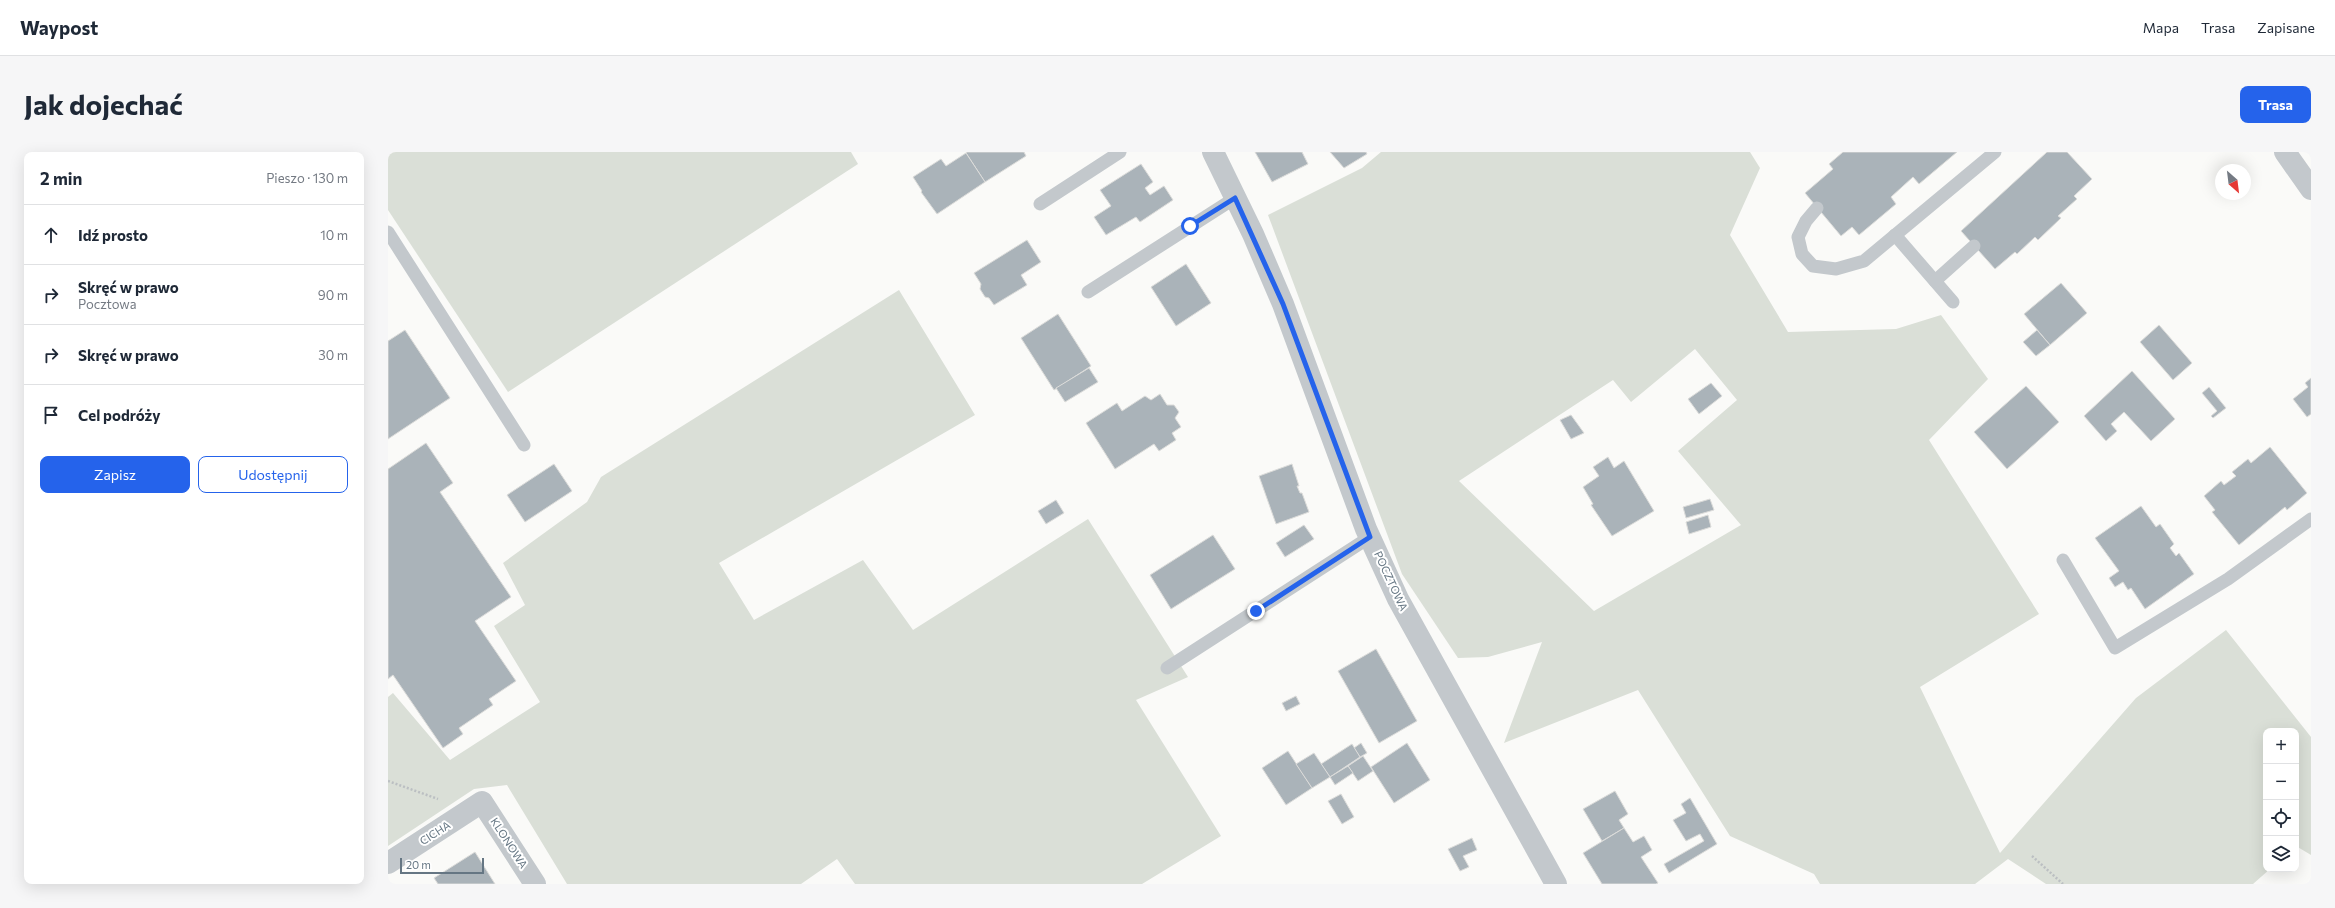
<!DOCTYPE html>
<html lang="pl">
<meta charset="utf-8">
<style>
:root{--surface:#fff;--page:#f6f6f7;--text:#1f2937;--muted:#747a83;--line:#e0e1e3;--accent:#2563eb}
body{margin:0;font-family:Commissioner,sans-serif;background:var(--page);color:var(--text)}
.controls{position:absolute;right:12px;bottom:12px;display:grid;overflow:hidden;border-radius:8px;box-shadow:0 4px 16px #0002}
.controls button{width:36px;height:36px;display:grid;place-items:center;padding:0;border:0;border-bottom:1px solid var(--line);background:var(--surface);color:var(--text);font:20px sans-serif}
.compass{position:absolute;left:1827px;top:12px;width:36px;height:36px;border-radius:50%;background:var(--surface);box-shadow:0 4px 16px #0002;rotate:152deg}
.scale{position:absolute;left:12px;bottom:10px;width:84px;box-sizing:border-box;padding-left:4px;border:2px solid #657683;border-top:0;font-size:11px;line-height:14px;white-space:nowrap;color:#657683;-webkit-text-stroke:3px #fff;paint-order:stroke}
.stop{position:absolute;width:12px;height:12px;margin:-9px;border:3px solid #2563eb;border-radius:50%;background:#fff}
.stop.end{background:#2563eb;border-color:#fff;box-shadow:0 1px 4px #0008}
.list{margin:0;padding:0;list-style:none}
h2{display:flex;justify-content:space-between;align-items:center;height:52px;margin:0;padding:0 16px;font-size:17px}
h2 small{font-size:13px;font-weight:400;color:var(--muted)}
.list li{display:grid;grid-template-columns:26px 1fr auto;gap:12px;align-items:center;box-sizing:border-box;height:60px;padding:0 16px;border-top:1px solid var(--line)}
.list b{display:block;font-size:15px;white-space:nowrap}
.list p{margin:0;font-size:13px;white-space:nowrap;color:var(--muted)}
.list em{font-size:13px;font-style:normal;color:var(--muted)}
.actions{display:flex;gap:8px;padding:12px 16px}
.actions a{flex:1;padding:9px 0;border:1px solid var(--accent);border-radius:8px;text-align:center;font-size:14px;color:var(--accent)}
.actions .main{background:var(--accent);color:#fff}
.icon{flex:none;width:22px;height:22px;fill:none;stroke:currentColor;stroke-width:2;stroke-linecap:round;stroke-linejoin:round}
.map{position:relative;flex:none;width:1923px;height:732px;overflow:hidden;border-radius:8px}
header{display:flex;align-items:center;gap:24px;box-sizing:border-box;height:56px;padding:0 20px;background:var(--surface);border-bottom:1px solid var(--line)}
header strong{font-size:19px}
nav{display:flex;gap:22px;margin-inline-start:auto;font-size:14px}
.intro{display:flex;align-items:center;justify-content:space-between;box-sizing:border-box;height:96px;padding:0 24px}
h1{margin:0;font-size:28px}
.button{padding:10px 18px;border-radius:8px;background:var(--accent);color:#fff;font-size:14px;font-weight:700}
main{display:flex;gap:24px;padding:0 24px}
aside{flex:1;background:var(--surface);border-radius:8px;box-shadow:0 4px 16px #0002}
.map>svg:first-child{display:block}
.green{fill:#dadfd7;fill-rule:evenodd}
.building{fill:#aab3b9;stroke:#dcdcda}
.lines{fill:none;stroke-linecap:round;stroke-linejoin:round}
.path{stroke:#bbbfc2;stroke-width:2.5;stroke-dasharray:2 2;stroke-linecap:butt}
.lane{stroke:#c3c8cc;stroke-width:13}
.street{stroke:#c3c8cc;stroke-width:22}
.route{stroke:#2563eb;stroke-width:5}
.labels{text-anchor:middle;stroke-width:4;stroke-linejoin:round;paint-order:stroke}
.street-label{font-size:11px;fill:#657683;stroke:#fff}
</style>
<header>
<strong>Waypost</strong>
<nav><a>Mapa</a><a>Trasa</a><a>Zapisane</a></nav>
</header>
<div class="intro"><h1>Jak dojechać</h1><a class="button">Trasa</a></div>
<main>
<aside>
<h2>2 min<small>Pieszo · 130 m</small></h2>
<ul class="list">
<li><svg class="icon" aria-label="ahead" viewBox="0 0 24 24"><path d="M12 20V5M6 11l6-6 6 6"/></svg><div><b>Idź prosto</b></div><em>10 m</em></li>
<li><svg class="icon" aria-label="right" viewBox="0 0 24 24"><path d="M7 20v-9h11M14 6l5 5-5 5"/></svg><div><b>Skręć w prawo</b><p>Pocztowa</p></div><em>90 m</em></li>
<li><svg class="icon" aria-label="right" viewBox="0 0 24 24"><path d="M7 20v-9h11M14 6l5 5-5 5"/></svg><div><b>Skręć w prawo</b></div><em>30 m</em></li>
<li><svg class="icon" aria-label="arrive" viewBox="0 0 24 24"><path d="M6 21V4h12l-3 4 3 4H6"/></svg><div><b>Cel podróży</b></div></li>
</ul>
<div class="actions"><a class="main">Zapisz</a><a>Udostępnij</a></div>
</aside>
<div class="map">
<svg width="1923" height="732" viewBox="0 0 1923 732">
<rect width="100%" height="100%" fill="#fafaf8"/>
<g class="green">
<polygon points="0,0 463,0 470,12 120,240 0,58"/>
<path d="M 993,0 L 1362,0 L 1372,16 L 1342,83 L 1400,180 L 1508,177 L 1553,163 L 1600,227 L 1541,288 L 1651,462 L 1532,535 L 1612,701 L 1748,546 L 1838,478 L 1923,585 L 1923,703 L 1908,694 L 1908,579 L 1878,579 L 1878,717 L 1882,717 L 1865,732 L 1658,732 L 1620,707 L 1587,732 L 1432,732 L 1426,722 L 1342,684 L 1250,538 L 1116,591 L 1154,490 L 1100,505 L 1070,506 L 1014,422 L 880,63 L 974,16 ZM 1307,197 L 1349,248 L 1290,299 L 1353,373 L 1206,459 L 1071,329 L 1225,228 L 1243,250 Z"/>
<polygon points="511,138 587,263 331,411 366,468 475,408 525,478 700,367 800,525 748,548 833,684 754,732 467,732 449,707 413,732 179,732 119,633 86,637 0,694 0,545 5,541 62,608 152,550 106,474 137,453 115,411 199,350 213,325"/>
</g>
<g class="building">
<polygon points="579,0 636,0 638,4 597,30 578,1"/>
<polygon points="867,0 914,0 920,12 884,30"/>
<polygon points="942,0 978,0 979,2 956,16"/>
<polygon points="1455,0 1569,0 1531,32 1525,25 1503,45 1508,52 1471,83 1464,75 1453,84 1417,41 1445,17 1441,12"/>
<polygon points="1659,0 1679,0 1704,27 1686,44 1689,47 1670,64 1673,66 1650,88 1647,85 1629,102 1627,100 1607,117 1573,79"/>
<polygon points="578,1 597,30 549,62 533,40 534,39 525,25 553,7 558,14"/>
<polygon points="753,12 765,30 757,36 762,43 776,34 785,48 752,70 748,65 718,83 706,65 723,54 712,38"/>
<polygon points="639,88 653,110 633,123 639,133 606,153 601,146 597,145 592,137 593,132 586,121"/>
<polygon points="798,112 823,151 788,174 763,135"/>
<polygon points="1673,131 1699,161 1662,193 1636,162"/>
<polygon points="670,162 703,214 666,238 633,186"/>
<polygon points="1771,173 1804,211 1785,228 1752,190"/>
<polygon points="17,178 62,246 0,287 0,189"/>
<polygon points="1649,178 1662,193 1648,204 1635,190"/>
<polygon points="701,216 710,230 677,250 668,236"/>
<polygon points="1744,219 1787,267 1763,289 1736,260 1723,272 1729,279 1718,289 1696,264"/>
<polygon points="1923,226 1923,262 1919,265 1905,247 1920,235 1917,231"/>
<polygon points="1323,231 1334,244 1311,262 1300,247"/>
<polygon points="1638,234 1671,270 1619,317 1586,280"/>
<polygon points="1821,235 1838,256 1825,266 1823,264 1829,259 1814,241"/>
<polygon points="772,242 779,253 786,253 791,260 787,266 793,275 784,281 788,288 771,299 766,292 727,317 698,271 729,251 734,259 757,244 763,248"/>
<polygon points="1183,263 1196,281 1183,287 1172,268"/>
<polygon points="38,291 65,331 52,340 123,445 87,469 128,529 101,547 105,553 71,576 75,582 55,596 5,523 0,527 0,317"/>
<polygon points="1882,295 1919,341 1899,358 1897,355 1851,393 1824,360 1827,358 1816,344 1833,329 1836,333 1848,324 1844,320 1860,307 1863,311"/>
<polygon points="1220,305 1226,316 1236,309 1266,359 1224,384 1203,353 1205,352 1195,335 1211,324 1205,315"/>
<polygon points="166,312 184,339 137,370 119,343"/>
<polygon points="904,312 911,334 909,334 912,341 914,341 921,360 888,372 871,324"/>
<polygon points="1322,347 1326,358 1298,366 1295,355"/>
<polygon points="668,348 676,361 658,372 650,359"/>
<polygon points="1753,354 1768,375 1772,372 1786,392 1782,396 1788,404 1791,401 1806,422 1757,457 1743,436 1740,438 1735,430 1727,435 1721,426 1731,419 1707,386"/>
<polygon points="1320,363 1323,375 1301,382 1298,370"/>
<polygon points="916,373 926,387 897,405 888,391"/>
<polygon points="825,383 847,417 783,457 762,423"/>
<polygon points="988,497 1029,569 991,591 950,519"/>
<polygon points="908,544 912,552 898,559 894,551"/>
<polygon points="973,591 979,601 972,605 966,596"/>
<polygon points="1019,591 1042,628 1006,651 983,615"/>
<polygon points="964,592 972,605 942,625 933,612"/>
<polygon points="900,599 924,636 898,653 874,616"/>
<polygon points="926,601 942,625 924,636 908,612"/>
<polygon points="975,604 985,619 970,629 960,614"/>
<polygon points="960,614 965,621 947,633 942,625"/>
<polygon points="1227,639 1240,662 1231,668 1236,676 1214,689 1195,657"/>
<polygon points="953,642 966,665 954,672 940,649"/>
<polygon points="1302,646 1329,692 1281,721 1276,712 1316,689 1312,682 1298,689 1285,668 1298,661 1293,652"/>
<polygon points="1236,676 1245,690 1256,684 1264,698 1253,705 1270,731 1268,732 1214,732 1195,701"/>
<polygon points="1084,686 1089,698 1075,704 1081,715 1072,719 1060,697"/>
<polygon points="87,700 107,732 50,732 46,726"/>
</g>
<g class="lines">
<g class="path">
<polyline points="0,629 50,647"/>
<polyline points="1644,704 1675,732"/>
</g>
<g class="lane">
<polyline points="652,52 732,0"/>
<polyline points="1429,56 1418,69 1410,85 1414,102 1425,114 1448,117 1476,109 1607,0"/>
<polyline points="0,80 136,293"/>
<polyline points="1507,83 1565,150"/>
<polyline points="1547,129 1586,94"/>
<polyline points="700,140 847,46"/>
<polyline points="1675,408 1727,496 1840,427 1923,367"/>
<polyline points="779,516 982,385"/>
</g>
<g class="street">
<polyline points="825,0 865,82 895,152 978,377 1010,447 1168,732"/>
<polyline points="1897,0 1923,37"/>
<polyline points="0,711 94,650 147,732"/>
</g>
</g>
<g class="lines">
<polyline class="route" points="802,74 847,46 895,152 982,385 868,459"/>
</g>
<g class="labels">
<g class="street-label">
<text transform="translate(1003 429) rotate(65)" y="4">POCZTOWA</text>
<text transform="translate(47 681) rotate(-33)" y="4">CICHA</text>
<text transform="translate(121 691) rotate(57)" y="4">KLONOWA</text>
</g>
</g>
</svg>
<div class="controls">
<button>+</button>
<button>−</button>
<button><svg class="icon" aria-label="locate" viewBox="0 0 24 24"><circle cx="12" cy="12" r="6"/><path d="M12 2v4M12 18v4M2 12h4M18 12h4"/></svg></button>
<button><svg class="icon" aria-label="layers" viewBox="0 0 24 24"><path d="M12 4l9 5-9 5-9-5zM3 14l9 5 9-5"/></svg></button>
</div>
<svg class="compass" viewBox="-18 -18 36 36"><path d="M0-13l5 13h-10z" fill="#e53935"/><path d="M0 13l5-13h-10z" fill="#747a83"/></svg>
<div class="scale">20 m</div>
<div class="stop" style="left:802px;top:74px"></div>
<div class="stop end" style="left:868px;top:459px"></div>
</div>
</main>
